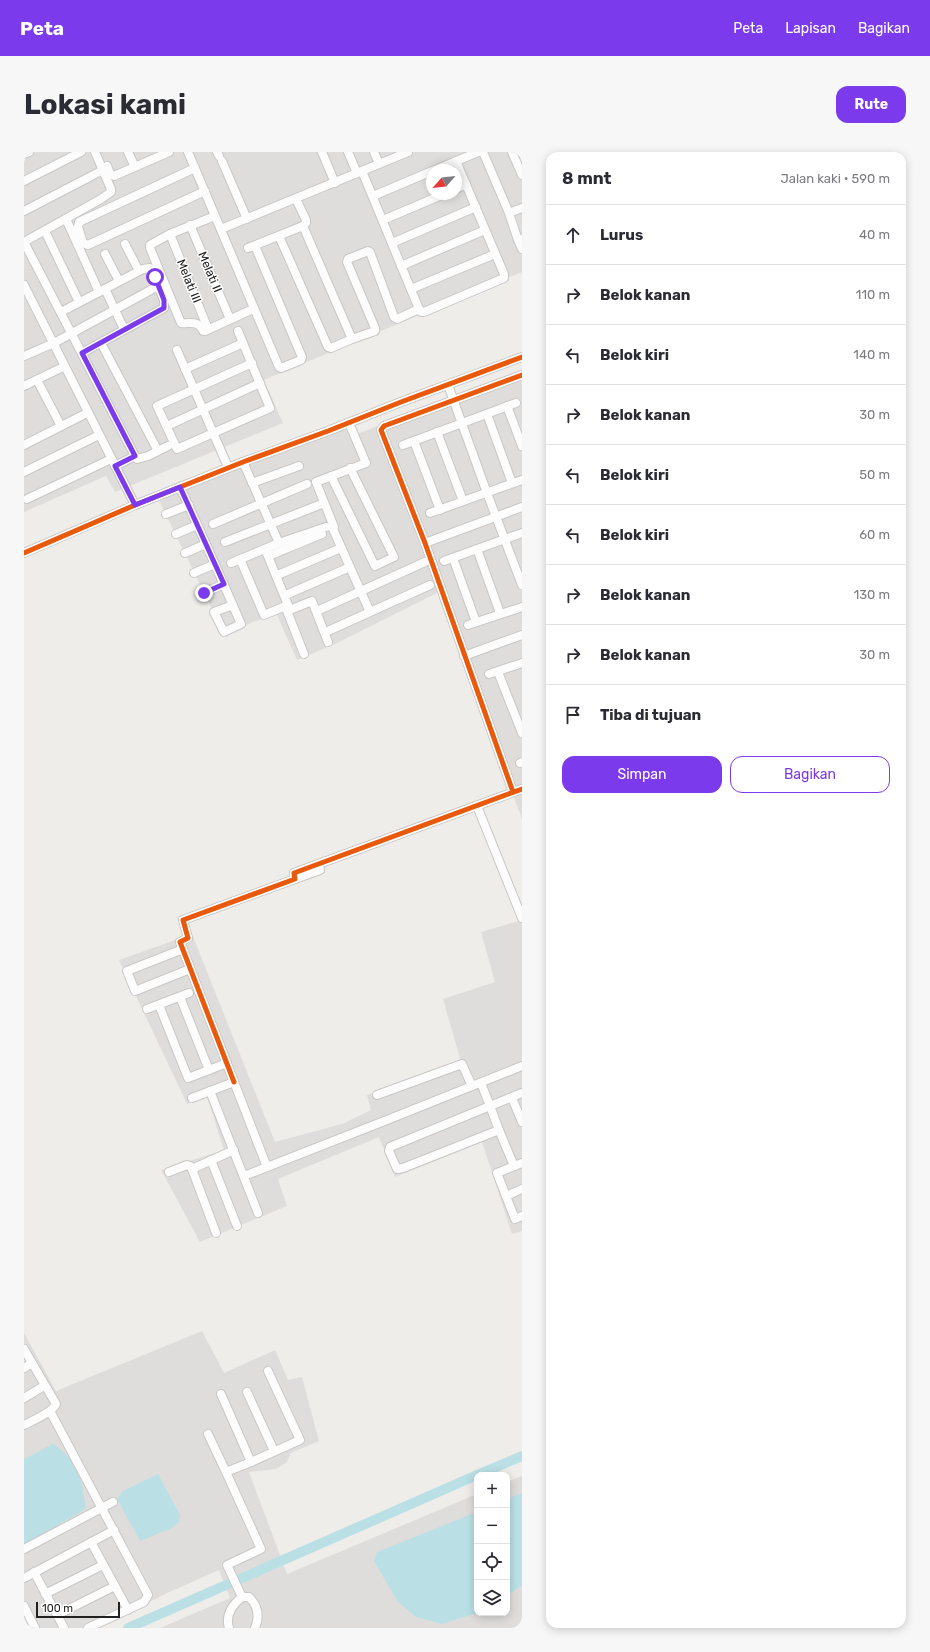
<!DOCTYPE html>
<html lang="id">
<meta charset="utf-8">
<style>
:root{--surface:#fff;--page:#f7f7f7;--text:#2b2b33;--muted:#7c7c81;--line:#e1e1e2;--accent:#7c3aed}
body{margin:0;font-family:Rubik,sans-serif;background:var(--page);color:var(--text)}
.controls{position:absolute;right:12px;bottom:12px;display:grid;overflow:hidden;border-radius:8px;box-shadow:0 2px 10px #0003}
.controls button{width:36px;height:36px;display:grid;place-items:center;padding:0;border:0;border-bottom:1px solid var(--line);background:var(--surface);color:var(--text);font:20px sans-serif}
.compass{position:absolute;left:402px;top:12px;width:36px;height:36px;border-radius:50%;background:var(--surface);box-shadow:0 2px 10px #0003;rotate:243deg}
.scale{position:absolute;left:12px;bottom:10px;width:84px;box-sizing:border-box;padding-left:4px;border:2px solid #212121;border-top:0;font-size:11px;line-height:14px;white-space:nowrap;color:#212121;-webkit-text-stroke:3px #fff;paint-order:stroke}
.stop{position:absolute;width:12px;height:12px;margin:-9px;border:3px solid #7c3aed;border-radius:50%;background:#fff}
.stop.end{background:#7c3aed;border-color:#fff;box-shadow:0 1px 4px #0008}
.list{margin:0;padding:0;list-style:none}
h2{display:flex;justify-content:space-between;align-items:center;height:52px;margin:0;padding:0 16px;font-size:17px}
h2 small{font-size:13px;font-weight:400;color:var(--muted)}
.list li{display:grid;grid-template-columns:26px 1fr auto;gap:12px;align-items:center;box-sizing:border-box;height:60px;padding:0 16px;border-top:1px solid var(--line)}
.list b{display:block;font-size:15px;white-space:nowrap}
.list em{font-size:13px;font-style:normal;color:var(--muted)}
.actions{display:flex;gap:8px;padding:12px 16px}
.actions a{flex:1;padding:9px 0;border:1px solid var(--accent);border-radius:12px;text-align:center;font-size:14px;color:var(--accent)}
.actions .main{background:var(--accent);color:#fff}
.icon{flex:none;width:22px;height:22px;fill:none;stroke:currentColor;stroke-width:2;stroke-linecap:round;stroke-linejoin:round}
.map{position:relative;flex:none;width:498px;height:1476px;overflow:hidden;border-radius:12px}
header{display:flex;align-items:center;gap:24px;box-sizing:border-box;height:56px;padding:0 20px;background:var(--accent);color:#fff}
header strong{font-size:19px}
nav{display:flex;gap:22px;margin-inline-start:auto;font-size:14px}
.intro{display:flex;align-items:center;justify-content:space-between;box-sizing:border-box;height:96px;padding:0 24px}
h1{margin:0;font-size:28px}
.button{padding:10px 18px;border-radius:12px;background:var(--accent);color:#fff;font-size:14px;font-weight:700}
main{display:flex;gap:24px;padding:0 24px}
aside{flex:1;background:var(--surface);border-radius:12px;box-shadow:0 2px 10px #0003}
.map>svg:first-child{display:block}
.residential{fill:#dfdddb;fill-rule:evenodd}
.water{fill:#bae0e6}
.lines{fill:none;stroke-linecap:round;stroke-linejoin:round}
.river{stroke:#bae0e6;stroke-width:10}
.minor-casing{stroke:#c8c7c6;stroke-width:10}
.minor{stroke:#fdfcfc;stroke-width:8}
.cycleway-casing{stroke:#fff;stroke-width:8}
.cycleway{stroke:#e8590c;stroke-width:5}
.route{stroke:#7c3aed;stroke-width:5}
.labels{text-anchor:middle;stroke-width:3;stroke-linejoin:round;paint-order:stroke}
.street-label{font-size:12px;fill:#212121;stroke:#fff}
</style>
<header>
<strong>Peta</strong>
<nav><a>Peta</a><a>Lapisan</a><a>Bagikan</a></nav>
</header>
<div class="intro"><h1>Lokasi kami</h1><a class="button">Rute</a></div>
<main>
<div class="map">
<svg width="498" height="1476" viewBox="0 0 498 1476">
<rect width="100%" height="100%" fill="#efedea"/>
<g class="residential">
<path d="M 0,0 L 498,0 L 498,120 L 240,228 L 259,271 L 91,340 L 82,324 L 0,360 ZM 408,18 L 432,18 L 432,42 L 408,42 Z"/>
<polygon points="498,219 498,667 413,441 311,492 273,508 252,461 200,482 134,346 321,274 325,285"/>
<polygon points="498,768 498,1079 488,1082 458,990 371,1025 355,985 254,1027 263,1054 176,1090 137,1018 200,998 183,945 163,952 95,808 168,782 251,990 318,972 347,958 343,943 437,910 419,847 471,830 457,780"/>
<polygon points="178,1179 200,1221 251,1198 264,1228 278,1225 295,1289 267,1301 263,1310 252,1317 225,1320 263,1422 453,1342 453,1461 483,1461 483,1330 498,1324 498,1476 136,1476 206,1446 195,1418 141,1442 75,1476 8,1476 0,1460 0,1181 32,1239"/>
</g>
<g class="water">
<path d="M 29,1292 C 55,1309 57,1327 62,1355 L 55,1361 L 0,1392 L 0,1307 Z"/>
<polygon points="134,1322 156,1363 155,1370 148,1376 116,1389 93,1347 99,1339"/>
<polygon points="498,1341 498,1434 483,1443 483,1347"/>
<polygon points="453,1360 453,1461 418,1472 392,1465 374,1450 350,1409 353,1400"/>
</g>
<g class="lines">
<g class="river">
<polyline points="453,1323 498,1304"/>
<polyline points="104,1476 453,1323"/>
</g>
<g class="minor-casing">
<g id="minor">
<polyline points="104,0 111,15"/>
<polyline points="164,0 255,215 257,216 277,208 278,205 231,94"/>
<polyline points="193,0 195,4"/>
<polyline points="298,0 311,31"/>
<polyline points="324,0 333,21"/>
<polyline points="350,0 355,12"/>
<polyline points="459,0 485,61 494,88 498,87"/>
<polyline points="488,0 498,23"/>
<polyline points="0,2 5,0"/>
<polyline points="198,9 223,67"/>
<polyline points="83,14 86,22 90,24 145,0"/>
<polyline points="171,16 55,70 54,75 59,91 64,93 181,39"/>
<polyline points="411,18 454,0"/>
<polyline points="338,19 395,157 397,160 400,160 480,126 480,122 432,9"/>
<polyline points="0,29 57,0"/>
<polyline points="432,37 442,32"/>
<polyline points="349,44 408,19"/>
<polyline points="0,59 79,18"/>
<polyline points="485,61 498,56"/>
<path d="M 191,64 L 146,82 L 126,93 L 126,96 L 157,171 C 167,172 175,168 179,179 L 181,179 L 229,157"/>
<polyline points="42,67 75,140"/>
<polyline points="359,68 420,42"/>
<polyline points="166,73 206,167"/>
<polyline points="197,77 384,0"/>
<polyline points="21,79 55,150"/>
<polyline points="146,82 184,177"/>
<polyline points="255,84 304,195 307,196 328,187 279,74"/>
<polyline points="494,88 498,97"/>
<polyline points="0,90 111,304 113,307 124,304 144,294"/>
<polyline points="0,90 77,47 87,40 87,37 71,0"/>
<polyline points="368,91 452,55"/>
<polyline points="101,92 115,119"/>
<polyline points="224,96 279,74 282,71 282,68 272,47"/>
<polyline points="81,102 95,129"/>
<polyline points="377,114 461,78"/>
<polyline points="0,133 111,353"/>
<polyline points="81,137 100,177"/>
<polyline points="387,137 471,102"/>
<polyline points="37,160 119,117 126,116 128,119 140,148 140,156 58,201"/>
<polyline points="214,179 246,256 153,297 133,254 228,211"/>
<polyline points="328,187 351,179 351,176 323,110 324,107 344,99 346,100 370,165 373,167 395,157"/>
<polyline points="77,191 134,299"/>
<polyline points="153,198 204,315"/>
<polyline points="0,204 30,191 134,134"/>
<polyline points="161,217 219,191"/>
<polyline points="13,228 37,274"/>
<polyline points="424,233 463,341 498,433"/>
<polyline points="0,234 37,216"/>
<polyline points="483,254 498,294"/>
<polyline points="463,262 488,331"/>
<polyline points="325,271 342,311 292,330 310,375 309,377 346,460 406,433"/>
<polyline points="143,274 236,231"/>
<polyline points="413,280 439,349"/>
<polyline points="390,289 416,358"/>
<polyline points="0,293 61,262"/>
<polyline points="379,293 492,251"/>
<polyline points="219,310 255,391 302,375"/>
<polyline points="91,314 111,304"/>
<polyline points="0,320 73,284"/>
<polyline points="307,324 351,414 370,405 326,316"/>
<polyline points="228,331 275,314"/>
<path d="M 156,335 C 177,380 197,426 217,472 L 200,480 L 190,460 L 209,453"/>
<polyline points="3,347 85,308"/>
<polyline points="406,361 498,328"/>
<polyline points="142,362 165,353"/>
<polyline points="189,372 283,332"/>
<polyline points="152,382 173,373"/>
<polyline points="201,390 295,353"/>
<polyline points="401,391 498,355"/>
<polyline points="453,397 476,461"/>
<polyline points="0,401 111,353 219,310 304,279 377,250 498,205"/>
<polyline points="161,401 182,392"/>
<polyline points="247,403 298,382"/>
<polyline points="429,406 452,470"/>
<polyline points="216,407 240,463 264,453 241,397"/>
<polyline points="420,409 498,381"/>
<polyline points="207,411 255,391"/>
<polyline points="170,421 191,412"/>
<polyline points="256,422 317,396"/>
<polyline points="180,441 200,432"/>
<polyline points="264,442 326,415"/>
<polyline points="295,458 401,410"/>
<polyline points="444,473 498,455"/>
<polyline points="304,479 346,460"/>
<polyline points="280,502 263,459 288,449 304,490"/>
<polyline points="440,504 498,483"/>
<polyline points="474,520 498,581"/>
<polyline points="465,522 498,511"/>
<polyline points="496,611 498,610"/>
<polyline points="489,640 401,391 357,278 360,274 498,223"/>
<polyline points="453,654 498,766"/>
<polyline points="271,727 296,718 295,712"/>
<polyline points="159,797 103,819 111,839 166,817"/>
<polyline points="156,845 185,918"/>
<polyline points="135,853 164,926 203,911"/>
<polyline points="123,857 165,841"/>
<polyline points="210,930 156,790 164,786 159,768 271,727 270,721 498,637"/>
<polyline points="457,931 466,954 366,995 365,999 373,1017 379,1016 475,978 466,954 498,941"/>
<polyline points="186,939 234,1061"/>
<polyline points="353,943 438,912 448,934"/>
<polyline points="168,946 210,930 243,1015"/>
<polyline points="488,946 498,970"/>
<polyline points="475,978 490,1014"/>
<polyline points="187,1008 213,1074"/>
<polyline points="498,1011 473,1021 491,1067 498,1064"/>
<polyline points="168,1017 192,1081"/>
<polyline points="145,1020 163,1013 166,1014 168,1017 210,998"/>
<polyline points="220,1024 363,968 498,914"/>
<polyline points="482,1044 498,1037"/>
<path d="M 0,1197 L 32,1252 C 29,1260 8,1269 0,1273"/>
<polyline points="0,1216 8,1211"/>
<polyline points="223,1240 250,1299"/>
<polyline points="197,1242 227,1310 276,1288 244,1219"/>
<polyline points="0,1246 20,1234"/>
<polyline points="26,1259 124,1443 120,1450 64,1476"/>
<polyline points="184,1282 202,1320"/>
<polyline points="67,1390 104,1458"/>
<polyline points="0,1397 89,1350"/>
<polyline points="10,1420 40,1476"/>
<polyline points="0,1426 90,1378"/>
<polyline points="21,1442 79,1413"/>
<polyline points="218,1445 203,1413 237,1397 202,1320 227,1310"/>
<polyline points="0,1454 11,1476"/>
<polyline points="33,1463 91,1434"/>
<path d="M 205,1476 C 201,1463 208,1453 218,1445 L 225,1445 C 234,1454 236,1464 231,1476"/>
</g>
</g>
<use href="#minor" class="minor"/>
<g class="cycleway-casing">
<g id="cycleway">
<polyline points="0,401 111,353 219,310 304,279 377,250 498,205"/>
<polyline points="489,640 401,391 357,278 360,274 498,223"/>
<polyline points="210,930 156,790 164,786 159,768 271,727 270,721 498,637"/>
</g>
</g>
<use href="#cycleway" class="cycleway"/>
</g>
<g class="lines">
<polyline class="route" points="131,125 140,148 140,156 58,201 111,304 91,314 111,353 156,335 200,432 180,441"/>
</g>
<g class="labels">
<g class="street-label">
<text transform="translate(186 120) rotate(67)" y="4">Melati II</text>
<text transform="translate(165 129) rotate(68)" y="4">Melati III</text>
</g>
</g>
</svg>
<div class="controls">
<button>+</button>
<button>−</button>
<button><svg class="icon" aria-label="locate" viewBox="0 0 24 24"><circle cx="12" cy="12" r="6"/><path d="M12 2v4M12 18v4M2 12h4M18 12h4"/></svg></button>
<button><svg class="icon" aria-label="layers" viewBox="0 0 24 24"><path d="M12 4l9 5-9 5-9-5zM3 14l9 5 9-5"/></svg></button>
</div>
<svg class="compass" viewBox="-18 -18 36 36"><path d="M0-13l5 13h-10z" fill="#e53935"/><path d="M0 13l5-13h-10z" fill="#7c7c81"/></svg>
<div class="scale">100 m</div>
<div class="stop" style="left:131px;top:125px"></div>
<div class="stop end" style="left:180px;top:441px"></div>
</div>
<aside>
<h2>8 mnt<small>Jalan kaki · 590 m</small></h2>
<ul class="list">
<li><svg class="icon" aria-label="ahead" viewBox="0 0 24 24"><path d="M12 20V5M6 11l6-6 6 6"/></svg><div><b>Lurus</b></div><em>40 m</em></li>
<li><svg class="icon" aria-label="right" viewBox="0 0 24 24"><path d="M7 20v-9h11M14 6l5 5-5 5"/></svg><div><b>Belok kanan</b></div><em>110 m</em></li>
<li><svg class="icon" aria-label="left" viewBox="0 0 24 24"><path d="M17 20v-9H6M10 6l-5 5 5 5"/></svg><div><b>Belok kiri</b></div><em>140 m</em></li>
<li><svg class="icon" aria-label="right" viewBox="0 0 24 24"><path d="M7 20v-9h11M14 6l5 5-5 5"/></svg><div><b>Belok kanan</b></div><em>30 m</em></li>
<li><svg class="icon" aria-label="left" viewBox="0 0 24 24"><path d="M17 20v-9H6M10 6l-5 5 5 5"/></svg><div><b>Belok kiri</b></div><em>50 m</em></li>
<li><svg class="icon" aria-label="left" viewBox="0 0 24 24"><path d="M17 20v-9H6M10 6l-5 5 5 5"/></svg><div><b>Belok kiri</b></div><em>60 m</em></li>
<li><svg class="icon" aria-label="right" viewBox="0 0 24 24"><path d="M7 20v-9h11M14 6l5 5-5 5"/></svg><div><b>Belok kanan</b></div><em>130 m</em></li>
<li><svg class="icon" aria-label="right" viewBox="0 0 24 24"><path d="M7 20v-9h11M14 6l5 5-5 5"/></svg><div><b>Belok kanan</b></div><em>30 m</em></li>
<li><svg class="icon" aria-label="arrive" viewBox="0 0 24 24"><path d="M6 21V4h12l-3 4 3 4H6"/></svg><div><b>Tiba di tujuan</b></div></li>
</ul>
<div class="actions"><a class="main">Simpan</a><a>Bagikan</a></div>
</aside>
</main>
